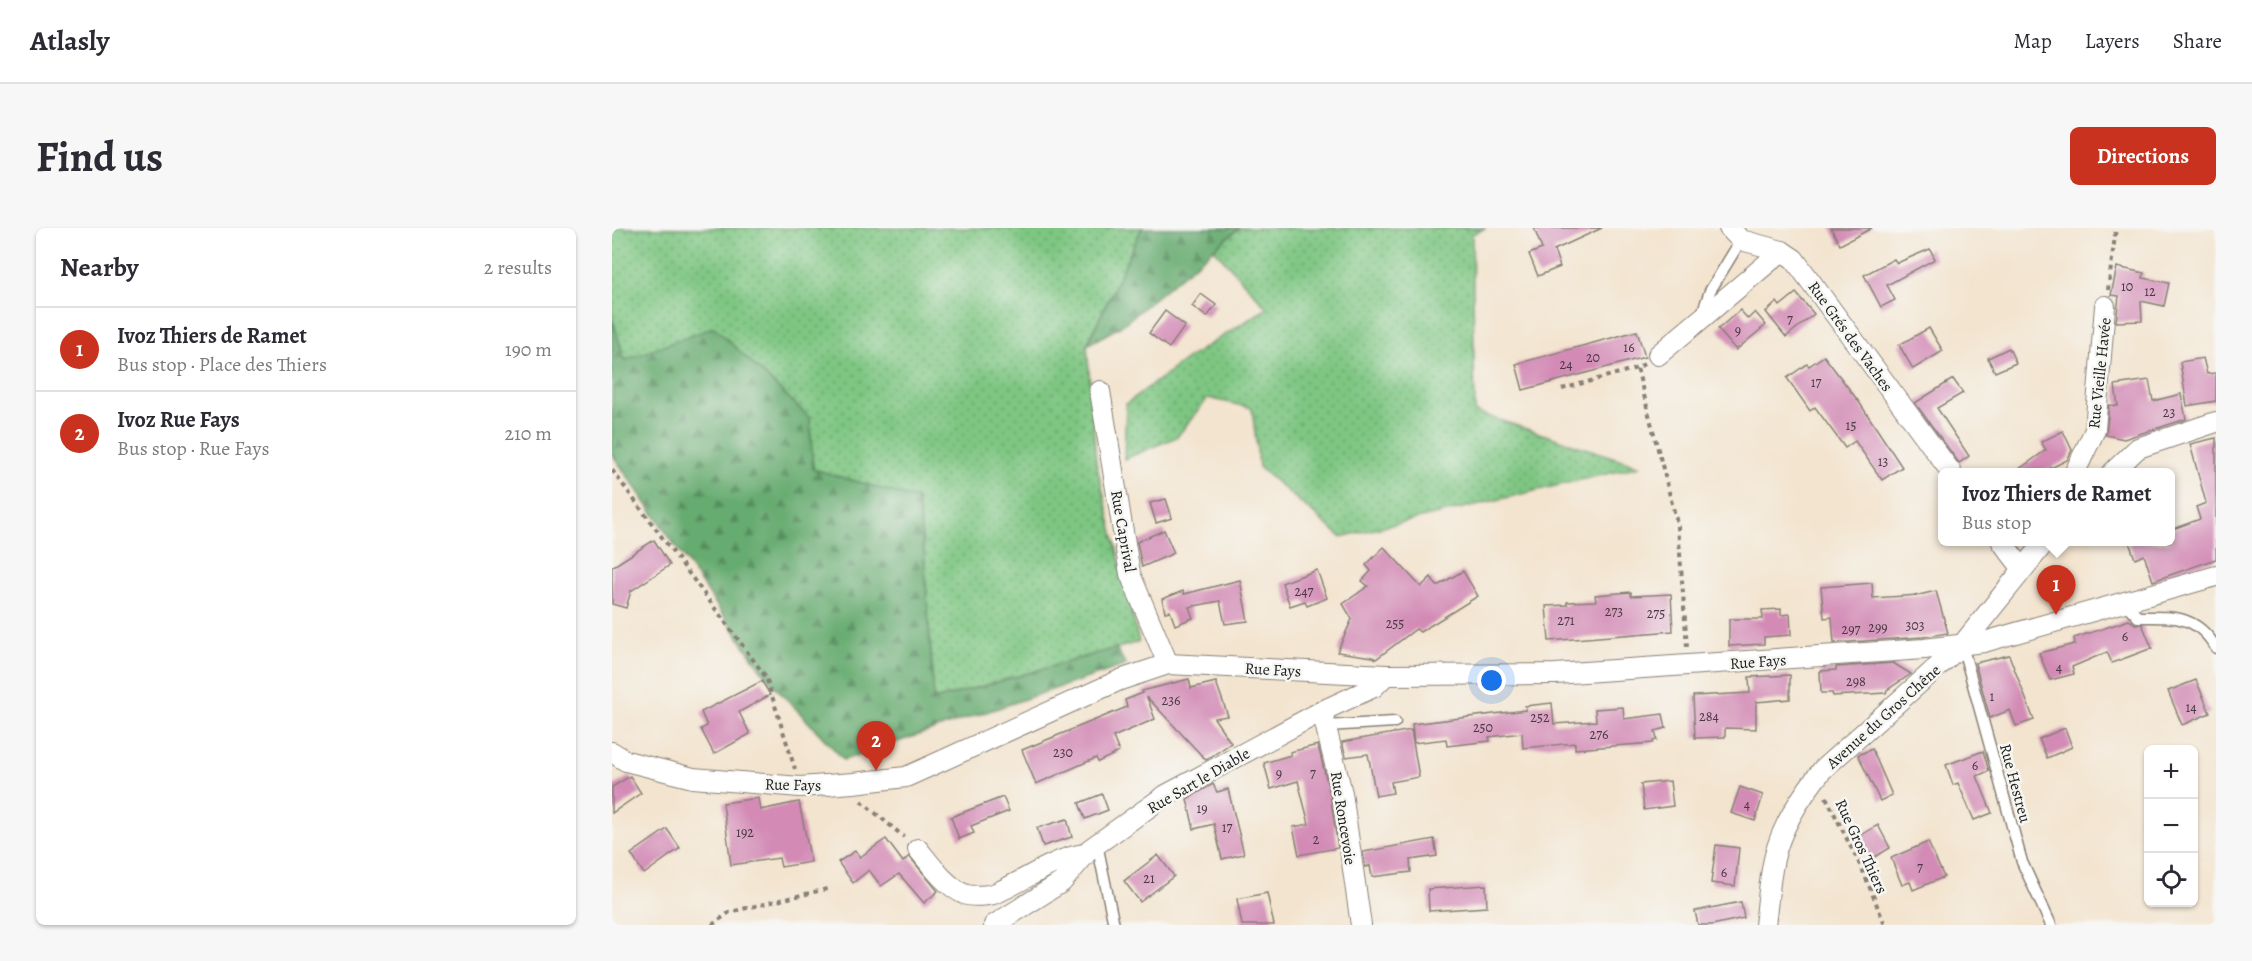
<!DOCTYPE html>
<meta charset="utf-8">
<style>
:root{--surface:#fff;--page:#f7f7f7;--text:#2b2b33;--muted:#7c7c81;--line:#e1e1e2;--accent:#c8321e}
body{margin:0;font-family:Alegreya,serif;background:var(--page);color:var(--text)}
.controls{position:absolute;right:18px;bottom:18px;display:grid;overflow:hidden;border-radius:9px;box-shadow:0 2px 4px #0004}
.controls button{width:54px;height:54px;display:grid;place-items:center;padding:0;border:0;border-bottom:2px solid var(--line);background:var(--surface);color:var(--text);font:30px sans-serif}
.you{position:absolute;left:880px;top:453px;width:21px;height:21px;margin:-15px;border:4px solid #fff;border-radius:50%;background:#1a73e8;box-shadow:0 0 0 9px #1a73e833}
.badge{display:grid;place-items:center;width:39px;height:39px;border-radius:50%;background:var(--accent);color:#fff;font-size:20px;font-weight:700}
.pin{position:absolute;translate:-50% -50px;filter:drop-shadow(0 2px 3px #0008)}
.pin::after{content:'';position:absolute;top:32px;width:21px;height:18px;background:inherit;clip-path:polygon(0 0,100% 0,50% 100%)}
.popup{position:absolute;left:1326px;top:240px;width:237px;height:78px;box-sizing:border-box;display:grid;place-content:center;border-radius:9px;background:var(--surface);filter:drop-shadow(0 2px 4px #0005);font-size:20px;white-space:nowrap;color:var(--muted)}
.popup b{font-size:22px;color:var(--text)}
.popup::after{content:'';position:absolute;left:50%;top:100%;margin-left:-12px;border:12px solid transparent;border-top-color:var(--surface)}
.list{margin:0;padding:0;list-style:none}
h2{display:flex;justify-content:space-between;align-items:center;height:78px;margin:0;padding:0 24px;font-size:26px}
h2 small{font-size:20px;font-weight:400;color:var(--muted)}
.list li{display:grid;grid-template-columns:39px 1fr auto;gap:18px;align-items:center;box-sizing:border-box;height:84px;padding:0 24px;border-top:2px solid var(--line)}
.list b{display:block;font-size:22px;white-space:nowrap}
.list p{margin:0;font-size:20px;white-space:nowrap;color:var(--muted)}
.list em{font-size:20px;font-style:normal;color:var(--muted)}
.icon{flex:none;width:33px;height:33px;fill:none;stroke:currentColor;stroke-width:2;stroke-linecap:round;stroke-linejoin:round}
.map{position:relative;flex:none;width:1604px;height:697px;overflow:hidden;border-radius:9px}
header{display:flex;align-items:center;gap:36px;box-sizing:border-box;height:84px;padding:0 30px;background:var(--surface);border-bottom:2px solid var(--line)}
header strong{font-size:28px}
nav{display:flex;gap:33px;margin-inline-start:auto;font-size:21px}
.intro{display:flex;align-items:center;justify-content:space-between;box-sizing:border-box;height:144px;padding:0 36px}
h1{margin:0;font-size:42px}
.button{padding:15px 27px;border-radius:9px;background:var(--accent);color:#fff;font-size:21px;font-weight:700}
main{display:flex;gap:36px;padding:0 36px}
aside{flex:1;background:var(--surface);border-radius:9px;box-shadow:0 2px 4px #0004}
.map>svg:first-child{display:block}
.grass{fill:url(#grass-dots);stroke:#4d714f;stroke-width:1.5}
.forest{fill:url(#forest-firs);stroke:#416446;stroke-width:1.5}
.building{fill:#d38bb6}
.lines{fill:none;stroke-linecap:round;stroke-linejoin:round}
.lane-casing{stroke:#888076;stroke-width:13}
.street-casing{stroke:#888076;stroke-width:22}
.path{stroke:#888076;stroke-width:4;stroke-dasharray:4.5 4.5;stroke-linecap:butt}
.lane{stroke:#fff;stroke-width:10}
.street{stroke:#fff;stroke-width:20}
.labels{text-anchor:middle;stroke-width:5;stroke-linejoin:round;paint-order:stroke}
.number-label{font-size:14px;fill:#4a3842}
.street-label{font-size:16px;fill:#1c1c1c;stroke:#f6f6f2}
</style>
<header>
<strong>Atlasly</strong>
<nav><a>Map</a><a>Layers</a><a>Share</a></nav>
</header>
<div class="intro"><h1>Find us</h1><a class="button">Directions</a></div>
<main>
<aside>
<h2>Nearby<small>2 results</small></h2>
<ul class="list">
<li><span class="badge">1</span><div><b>Ivoz Thiers de Ramet</b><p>Bus stop · Place des Thiers</p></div><em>190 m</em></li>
<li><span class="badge">2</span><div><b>Ivoz Rue Fays</b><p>Bus stop · Rue Fays</p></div><em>210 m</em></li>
</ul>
</aside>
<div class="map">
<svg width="1604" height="697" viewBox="0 0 1604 697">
<defs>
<pattern id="grass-dots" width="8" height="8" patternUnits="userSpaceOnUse" patternTransform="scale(1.5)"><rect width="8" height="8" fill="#7ec682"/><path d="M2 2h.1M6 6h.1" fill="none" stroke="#66a06a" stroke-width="1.8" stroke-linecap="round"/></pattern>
<pattern id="forest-firs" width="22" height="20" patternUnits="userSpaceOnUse" patternTransform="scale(1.5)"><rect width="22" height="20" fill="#66ab70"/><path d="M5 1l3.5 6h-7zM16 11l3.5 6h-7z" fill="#538a5b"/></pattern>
</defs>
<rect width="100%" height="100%" fill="#f6f6f2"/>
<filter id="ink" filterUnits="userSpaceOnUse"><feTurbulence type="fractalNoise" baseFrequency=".0167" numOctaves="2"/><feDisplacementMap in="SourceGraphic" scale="12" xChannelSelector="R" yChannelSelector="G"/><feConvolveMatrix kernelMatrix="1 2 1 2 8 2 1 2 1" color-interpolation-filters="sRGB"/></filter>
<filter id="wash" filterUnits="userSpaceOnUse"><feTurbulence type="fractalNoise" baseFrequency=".008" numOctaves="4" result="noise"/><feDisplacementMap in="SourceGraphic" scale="24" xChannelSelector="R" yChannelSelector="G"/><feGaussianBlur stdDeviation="1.35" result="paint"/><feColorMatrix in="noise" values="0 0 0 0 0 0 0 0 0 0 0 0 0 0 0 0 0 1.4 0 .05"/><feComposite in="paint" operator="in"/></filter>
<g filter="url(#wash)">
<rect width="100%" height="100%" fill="#f3e4cf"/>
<g class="grass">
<polygon points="0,0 530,0 475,117 484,234 527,414 322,472 312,324 305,271 201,241 197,190 13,132 0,90"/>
<polygon points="627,0 874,0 860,6 863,184 1028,238 729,309 647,239 640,180 596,170 565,209 512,231 514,176 576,130 655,80 602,21"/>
</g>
<g class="forest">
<polygon points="530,0 627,0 508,99 475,117"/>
<polygon points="0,90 13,132 102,99 198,190 201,241 305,271 312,324 322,472 504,420 514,437 232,532 154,449 0,226"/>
</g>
<g id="blocks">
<g class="building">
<polygon points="922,0 990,0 942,22 948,39 926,48 917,26 930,21"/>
<polygon points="1219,0 1260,0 1228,17"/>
<polygon points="1318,21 1323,31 1275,57 1283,72 1269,79 1252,47 1282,31 1285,35"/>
<polygon points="1505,39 1532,45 1531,50 1557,55 1552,78 1529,73 1530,93 1504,94 1507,68 1499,67"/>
<polygon points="1184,65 1202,86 1174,109 1154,84 1165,74 1168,78"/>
<polygon points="589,66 604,77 595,89 580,78"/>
<polygon points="1128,82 1136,91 1143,84 1154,97 1124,122 1106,101"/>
<polygon points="553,83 573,98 557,120 537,105"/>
<polygon points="1317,100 1331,123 1301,141 1287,117"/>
<polygon points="1025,103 1033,129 911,162 904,136"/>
<polygon points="1397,120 1404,135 1383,144 1376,130"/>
<polygon points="1212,128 1247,174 1290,239 1270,252 1243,213 1233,220 1203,179 1198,183 1175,150 1195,136 1197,138"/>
<polygon points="1591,130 1595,146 1604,145 1604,173 1575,178 1568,134"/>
<polygon points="1341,151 1351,165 1325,180 1357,228 1347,235 1303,175"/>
<polygon points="1537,152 1541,173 1569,166 1574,191 1512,211 1494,207 1497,177 1506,178 1503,157"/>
<polygon points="1451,203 1460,222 1455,232 1431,244 1403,244 1434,222 1429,214"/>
<polygon points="1604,210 1604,331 1541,353 1532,327 1523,331 1517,314 1558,314 1558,302 1588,291 1584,279 1594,275 1578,216"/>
<polygon points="554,271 560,290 544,295 538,275"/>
<polygon points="552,302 562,325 530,339 525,314"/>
<polygon points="42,312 58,337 19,363 14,380 0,376 0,339"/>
<polygon points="772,319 809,359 819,349 825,358 851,343 866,368 808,404 804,401 764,431 761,429 725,424 740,391 731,376 756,358 750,353 759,343 754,337"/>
<polygon points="705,342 715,370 695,378 693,373 678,378 670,355"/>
<polygon points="628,352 636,393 613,396 608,373 577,379 581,390 563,397 558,383 553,384 550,371 553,370 571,363 572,366"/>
<polygon points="1260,355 1261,370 1307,367 1324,363 1336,405 1311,409 1222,415 1220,389 1212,390 1209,359"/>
<polygon points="1019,364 1019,368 1059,366 1061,403 937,413 934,378 955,377 955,374 984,373 983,367"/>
<polygon points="1169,381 1169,387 1178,386 1179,407 1152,409 1152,416 1117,418 1117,391 1151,391 1150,382"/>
<polygon points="1517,392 1523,396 1530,396 1540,420 1500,435 1495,424 1460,439 1462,446 1438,452 1427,425 1463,416 1462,410"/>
<polygon points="1397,427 1422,492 1404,498 1398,482 1378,490 1363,435"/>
<polygon points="1281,435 1299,446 1275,462 1274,465 1221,468 1220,465 1209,465 1208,443 1224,442 1224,439"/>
<polygon points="1178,447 1178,471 1144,474 1144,501 1113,500 1113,509 1083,510 1081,468 1138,465 1137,449"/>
<polygon points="577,451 579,460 604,454 616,488 602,490 619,515 594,532 535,469 543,491 501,509 507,524 486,534 484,530 424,556 410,522 515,479 513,472 531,465 530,463"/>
<polygon points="1584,452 1598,485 1570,497 1556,463"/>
<polygon points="150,453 158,467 127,484 138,506 102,526 89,501 95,498 89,484"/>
<polygon points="940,475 942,496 984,493 983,481 1011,479 1012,491 1051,486 1054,500 1043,503 1045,512 1041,513 1041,515 963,521 963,515 911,520 910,505 877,509 878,513 835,518 834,511 802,515 800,496 914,482 913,478"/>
<polygon points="1453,500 1460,519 1435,530 1427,511"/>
<polygon points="799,502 807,549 779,554 781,565 764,568 756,526 734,529 730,514"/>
<polygon points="706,517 718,567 726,620 687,627 681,599 697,596 686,553 659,561 652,535 679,527 678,524"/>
<polygon points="1260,521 1280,567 1268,573 1246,527"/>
<polygon points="1371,523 1377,543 1365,548 1380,585 1362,592 1346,555 1341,557 1334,537"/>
<polygon points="18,548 29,565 0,585 0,559"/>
<polygon points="1058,553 1061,578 1032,582 1029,556"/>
<polygon points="601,556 605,564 616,561 632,626 610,631 602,596 582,601 575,571"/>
<polygon points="1128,559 1151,567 1143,593 1119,585"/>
<polygon points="490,566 496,582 473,591 467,575"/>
<polygon points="391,569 397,583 359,598 362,605 347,611 339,589"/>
<polygon points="146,570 148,582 187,574 199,634 169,639 167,630 119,637 111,575"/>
<polygon points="455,591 460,609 431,618 425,600"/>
<polygon points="1266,597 1278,620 1261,630 1247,608"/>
<polygon points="55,601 68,620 32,646 19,626"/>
<polygon points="274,611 291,634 297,628 326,663 312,675 287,646 269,658 257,642 241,655 226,634 243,623 248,629"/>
<polygon points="822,611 825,628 798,632 799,644 760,649 758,638 753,639 751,624"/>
<polygon points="1316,614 1332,649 1301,662 1298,654 1290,657 1279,630"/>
<polygon points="1104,617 1127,620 1123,658 1099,655"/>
<polygon points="546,627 562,648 528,674 512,653"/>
<polygon points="874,657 875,679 817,683 816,661"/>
<polygon points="655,665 662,697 630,697 625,671"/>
<polygon points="1129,674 1132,690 1100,697 1086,697 1083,683"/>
</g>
</g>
</g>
<g filter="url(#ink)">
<use href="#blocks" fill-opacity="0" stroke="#888076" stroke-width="1.5"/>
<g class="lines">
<g class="lane-casing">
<g id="lane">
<polyline points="1090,86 1098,63 1129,12"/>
<path d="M 1512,374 L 1526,389 C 1561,389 1584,386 1604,420"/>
<polyline points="1350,417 1410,634 1439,697"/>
<polyline points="714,498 783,494"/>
<polyline points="485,616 502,697"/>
</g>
</g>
<g class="street-casing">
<g id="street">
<polyline points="1117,0 1129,12 1170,23 1182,31 1339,244"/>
<polyline points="1046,127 1170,23"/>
<polyline points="488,163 518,346 556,436"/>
<polyline points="1463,244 1483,202 1493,78"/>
<polyline points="1501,244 1526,220 1604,194"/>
<polyline points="1390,314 1410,340"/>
<polyline points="710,483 730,565 749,697"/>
<polyline points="0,524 14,533 81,550 188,559 241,555 294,549 508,452 556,436 774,447 943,446 1312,421 1372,414 1604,348"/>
<path d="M 306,621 C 319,637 333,657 352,666 C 359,669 378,668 384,665 C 414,652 440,631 473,626"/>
<polyline points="382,697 450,654 478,621 554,567 710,483 762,459 774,447"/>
<path d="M 1153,697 C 1156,675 1157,653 1162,631 C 1169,598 1190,567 1211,541 L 1350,417 L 1433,314"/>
</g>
</g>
<g class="path">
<polyline points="1496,62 1504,0"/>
<polyline points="1032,136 1025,140 1066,299 1075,419"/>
<polyline points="950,161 1025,140"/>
<polyline points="0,242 154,449 183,541"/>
<polyline points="1214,569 1251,643 1273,697"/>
<polyline points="249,573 292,609"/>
<polyline points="100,697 118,684 219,660"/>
</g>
<use href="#lane" class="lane"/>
<use href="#street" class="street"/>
</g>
</g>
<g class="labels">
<g class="number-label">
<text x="1515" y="63">10</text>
<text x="1538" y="68">12</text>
<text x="1178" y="96">7</text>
<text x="1126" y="107">9</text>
<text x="1017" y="124">16</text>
<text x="981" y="134">20</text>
<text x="954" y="141">24</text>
<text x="1204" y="159">17</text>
<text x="1557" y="189">23</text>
<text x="1239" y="202">15</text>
<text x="1271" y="238">13</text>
<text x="692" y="368">247</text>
<text x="1002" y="388">273</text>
<text x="1044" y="390">275</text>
<text x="954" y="397">271</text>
<text x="783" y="400">255</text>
<text x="1303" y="402">303</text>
<text x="1266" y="404">299</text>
<text x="1239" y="406">297</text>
<text x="1513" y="413">6</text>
<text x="1447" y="444">4</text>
<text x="1244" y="458">298</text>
<text x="1380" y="473">1</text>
<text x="559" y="477">236</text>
<text x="1579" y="484">14</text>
<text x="1097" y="493">284</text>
<text x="928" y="494">252</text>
<text x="871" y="504">250</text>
<text x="987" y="511">276</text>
<text x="451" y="529">230</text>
<text x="1363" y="542">6</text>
<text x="667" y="550">9</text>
<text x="701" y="550">7</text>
<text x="1135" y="581">4</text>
<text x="590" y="585">19</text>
<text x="615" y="604">17</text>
<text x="133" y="609">192</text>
<text x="704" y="616">2</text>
<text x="1308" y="644">7</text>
<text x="1112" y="649">6</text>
<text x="537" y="655">21</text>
</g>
<g class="street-label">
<text transform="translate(1239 108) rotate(54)" y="6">Rue Grés des Vaches</text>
<text transform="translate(1487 145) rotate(-84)" y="6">Rue Vieille Havée</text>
<text transform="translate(512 303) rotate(80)" y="6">Rue Caprival</text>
<text transform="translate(1146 433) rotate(-4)" y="6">Rue Fays</text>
<text transform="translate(661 441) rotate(3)" y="6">Rue Fays</text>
<text transform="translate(1271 488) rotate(-42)" y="6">Avenue du Gros Chêne</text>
<text transform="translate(586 552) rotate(-30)" y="6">Rue Sart le Diable</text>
<text transform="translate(1404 555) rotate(75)" y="6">Rue Hestreu</text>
<text transform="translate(181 556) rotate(1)" y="6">Rue Fays</text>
<text transform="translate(732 590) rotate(81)" y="6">Rue Roncevoie</text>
<text transform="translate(1250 618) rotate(65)" y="6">Rue Gros Thiers</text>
</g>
</g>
</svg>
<div class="controls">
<button>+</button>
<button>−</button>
<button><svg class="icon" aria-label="locate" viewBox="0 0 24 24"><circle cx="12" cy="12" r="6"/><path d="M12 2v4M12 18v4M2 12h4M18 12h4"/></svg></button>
</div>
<div class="you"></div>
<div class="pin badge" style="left:1444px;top:387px">1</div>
<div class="popup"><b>Ivoz Thiers de Ramet</b>Bus stop</div>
<div class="pin badge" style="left:264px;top:543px">2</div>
</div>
</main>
